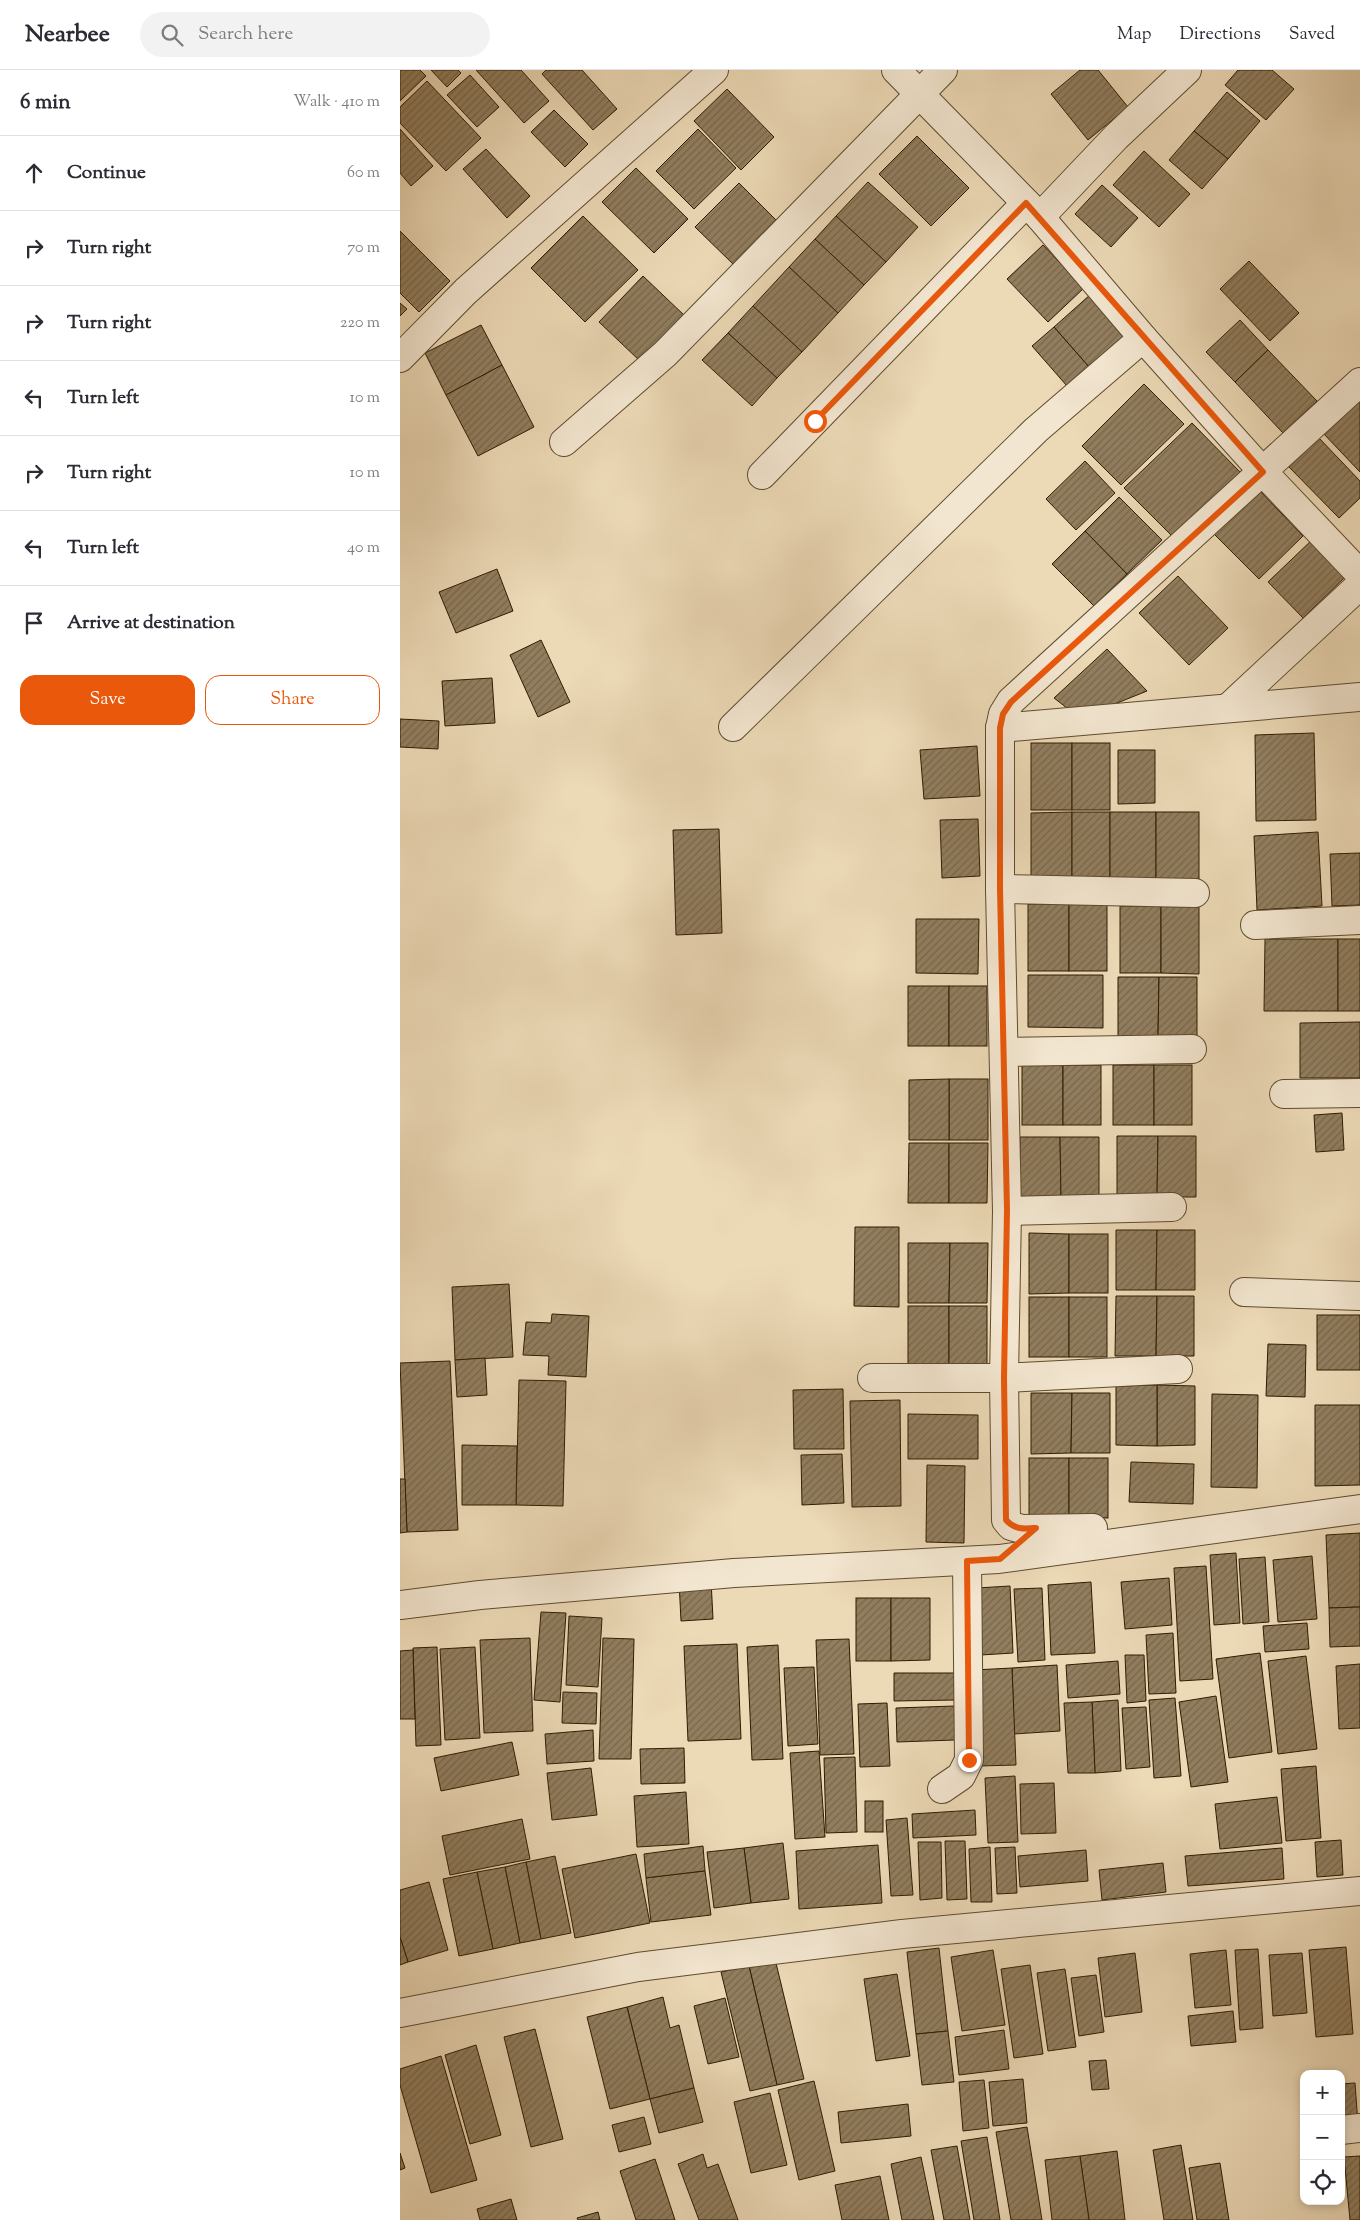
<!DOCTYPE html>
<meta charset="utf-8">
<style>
:root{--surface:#fff;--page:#f2f2f3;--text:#2b2b33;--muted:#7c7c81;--line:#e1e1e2;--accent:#ea580c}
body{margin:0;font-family:"Sorts Mill Goudy",serif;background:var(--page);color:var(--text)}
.controls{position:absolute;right:15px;bottom:15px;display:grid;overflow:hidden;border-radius:10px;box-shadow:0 2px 8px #0003}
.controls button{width:45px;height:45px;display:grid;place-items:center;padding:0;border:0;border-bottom:1px solid var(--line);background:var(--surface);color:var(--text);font:25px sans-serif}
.stop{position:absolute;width:15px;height:15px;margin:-11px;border:4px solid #ea580c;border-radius:50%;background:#fff}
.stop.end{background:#ea580c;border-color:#fff;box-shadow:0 1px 5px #0008}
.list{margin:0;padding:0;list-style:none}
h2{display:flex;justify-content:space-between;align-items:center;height:65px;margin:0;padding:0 20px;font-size:21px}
h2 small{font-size:16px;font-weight:400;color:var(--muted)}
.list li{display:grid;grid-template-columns:32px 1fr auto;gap:15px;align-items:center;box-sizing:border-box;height:75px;padding:0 20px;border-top:1px solid var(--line)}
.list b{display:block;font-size:19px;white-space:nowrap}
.list em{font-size:16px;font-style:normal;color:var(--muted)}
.actions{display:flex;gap:10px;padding:15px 20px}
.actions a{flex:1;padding:11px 0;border:1px solid var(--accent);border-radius:15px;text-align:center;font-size:18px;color:var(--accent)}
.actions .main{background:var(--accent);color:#fff}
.icon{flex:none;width:28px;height:28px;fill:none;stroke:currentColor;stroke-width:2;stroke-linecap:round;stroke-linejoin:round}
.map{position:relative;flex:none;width:960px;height:2150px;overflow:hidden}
header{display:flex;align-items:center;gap:30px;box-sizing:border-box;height:70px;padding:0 25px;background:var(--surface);border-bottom:1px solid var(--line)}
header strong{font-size:24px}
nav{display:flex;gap:28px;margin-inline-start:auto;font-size:18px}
.search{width:350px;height:45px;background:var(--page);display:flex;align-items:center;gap:12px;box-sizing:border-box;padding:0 18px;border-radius:28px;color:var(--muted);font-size:19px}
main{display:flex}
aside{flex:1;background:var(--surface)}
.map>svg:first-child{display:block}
.building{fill:url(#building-hatch);stroke:#2f1c01}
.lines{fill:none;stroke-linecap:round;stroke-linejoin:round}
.minor-casing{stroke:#5e4b2e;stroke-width:30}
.minor{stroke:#f3e6d0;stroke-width:28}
.route{stroke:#ea580c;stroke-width:6}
</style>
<header>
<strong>Nearbee</strong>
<div class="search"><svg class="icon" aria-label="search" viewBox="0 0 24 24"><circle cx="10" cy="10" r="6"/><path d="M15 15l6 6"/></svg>Search here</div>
<nav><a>Map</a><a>Directions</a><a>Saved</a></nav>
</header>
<main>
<aside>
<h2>6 min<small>Walk · 410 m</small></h2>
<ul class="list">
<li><svg class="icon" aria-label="ahead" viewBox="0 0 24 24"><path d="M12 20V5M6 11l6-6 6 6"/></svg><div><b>Continue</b></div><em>60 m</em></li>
<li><svg class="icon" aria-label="right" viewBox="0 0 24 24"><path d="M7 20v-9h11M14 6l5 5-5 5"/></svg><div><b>Turn right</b></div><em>70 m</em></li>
<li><svg class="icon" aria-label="right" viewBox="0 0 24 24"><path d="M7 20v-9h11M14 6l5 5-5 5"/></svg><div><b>Turn right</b></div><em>220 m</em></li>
<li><svg class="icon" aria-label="left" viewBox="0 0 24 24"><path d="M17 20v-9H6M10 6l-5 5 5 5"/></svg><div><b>Turn left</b></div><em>10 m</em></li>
<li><svg class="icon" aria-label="right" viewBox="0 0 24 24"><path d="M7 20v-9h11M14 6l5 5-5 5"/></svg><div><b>Turn right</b></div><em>10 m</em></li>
<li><svg class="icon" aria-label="left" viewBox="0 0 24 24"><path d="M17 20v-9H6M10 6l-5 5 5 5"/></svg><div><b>Turn left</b></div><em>40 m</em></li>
<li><svg class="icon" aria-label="arrive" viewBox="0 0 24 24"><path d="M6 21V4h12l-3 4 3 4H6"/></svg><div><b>Arrive at destination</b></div></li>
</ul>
<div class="actions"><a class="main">Save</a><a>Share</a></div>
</aside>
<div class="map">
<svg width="960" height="2150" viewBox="0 0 960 2150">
<defs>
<pattern id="building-hatch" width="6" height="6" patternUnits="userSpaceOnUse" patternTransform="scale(1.25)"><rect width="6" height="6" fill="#917e5f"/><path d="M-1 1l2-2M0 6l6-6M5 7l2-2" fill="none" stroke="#77664c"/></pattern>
</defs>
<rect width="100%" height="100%" fill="#ecd9b6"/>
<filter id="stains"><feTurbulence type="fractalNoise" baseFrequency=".004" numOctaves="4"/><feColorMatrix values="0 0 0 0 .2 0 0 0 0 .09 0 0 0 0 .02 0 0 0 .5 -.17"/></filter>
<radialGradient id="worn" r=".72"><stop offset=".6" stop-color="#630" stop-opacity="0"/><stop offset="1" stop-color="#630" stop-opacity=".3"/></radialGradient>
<g class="building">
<polygon points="0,0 20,0 26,6 0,31"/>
<polygon points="31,0 58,0 61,3 47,17"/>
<polygon points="76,0 121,0 149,31 124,53"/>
<polygon points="146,0 182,0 217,39 193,60 142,4"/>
<polygon points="680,0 698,0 728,37 688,70 651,24"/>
<polygon points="838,0 872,0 894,19 866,50 825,15"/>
<polygon points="70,5 99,37 77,57 47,25"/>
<polygon points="27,11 81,68 46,101 0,53 0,37"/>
<polygon points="327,19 374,67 341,100 294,51"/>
<polygon points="827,22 860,51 828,89 794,61"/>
<polygon points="154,40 188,74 165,97 131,62"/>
<polygon points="0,59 33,96 11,116 0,103"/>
<polygon points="298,59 336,98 294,139 256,101"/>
<polygon points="794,61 828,89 802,119 769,90"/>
<polygon points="517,66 569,118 531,156 479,104"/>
<polygon points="86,79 130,126 107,148 63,99"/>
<polygon points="744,81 790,124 759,157 713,115"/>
<polygon points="236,98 288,149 254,183 202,132"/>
<polygon points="468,112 518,157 486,192 436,146"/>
<polygon points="339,113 376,150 333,194 295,157"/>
<polygon points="702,115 738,148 711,177 675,144"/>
<polygon points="183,146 238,200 185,252 131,198"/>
<polygon points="436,146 486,192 464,215 415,169"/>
<polygon points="0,161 50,211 19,242 0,223"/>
<polygon points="415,169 464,215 438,243 389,197"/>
<polygon points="643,175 684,218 648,252 607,209"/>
<polygon points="849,191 899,243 870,271 820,219"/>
<polygon points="389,197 438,243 402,282 353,236"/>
<polygon points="243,206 285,246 241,292 199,252"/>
<polygon points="691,224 733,272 696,305 654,257"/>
<polygon points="0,233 7,239 0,246"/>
<polygon points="353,236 402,282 377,308 328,263"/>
<polygon points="840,250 868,280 835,312 806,282"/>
<polygon points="81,255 102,295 46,325 25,283"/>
<polygon points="654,257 696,305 674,324 632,276"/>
<polygon points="328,263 377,308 352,336 302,290"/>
<polygon points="868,280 917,331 883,363 835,312"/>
<polygon points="102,295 134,357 78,386 46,325"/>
<polygon points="744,314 784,354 721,415 682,376"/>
<polygon points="960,326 960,402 922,362"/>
<polygon points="792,353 841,403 774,468 724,418"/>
<polygon points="919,368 960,411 960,428 939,448 889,397"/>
<polygon points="685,391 715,423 676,460 646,429"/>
<polygon points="859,420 903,466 859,509 814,464"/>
<polygon points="719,427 762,470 727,504 685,461"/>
<polygon points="685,461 727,504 694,536 652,494"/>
<polygon points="913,469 948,504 903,548 868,512"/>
<polygon points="97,499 113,541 56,563 39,522"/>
<polygon points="778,506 828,558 789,595 739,543"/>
<polygon points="141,570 170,632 138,647 110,585"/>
<polygon points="707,579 747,621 680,648 654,628"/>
<polygon points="92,608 95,653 45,656 42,611"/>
<polygon points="0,649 39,651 38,679 0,677"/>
<polygon points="914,663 916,750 856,751 855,665"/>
<rect x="631" y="673" width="41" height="67"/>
<rect x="672" y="673" width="38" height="67"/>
<polygon points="577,676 580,726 524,729 520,680"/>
<polygon points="718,680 755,680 755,733 718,734"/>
<polygon points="672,742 672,810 631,810 631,743"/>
<rect x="672" y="742" width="38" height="68"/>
<polygon points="710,742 756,742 756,809 710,810"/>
<rect x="756" y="742" width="43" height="67"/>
<polygon points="578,749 580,806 542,808 540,750"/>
<polygon points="319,759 322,863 276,865 273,760"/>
<polygon points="918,762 922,836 857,840 854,766"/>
<polygon points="960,783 960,835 932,836 930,784"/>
<rect x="628" y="834" width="41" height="67"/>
<rect x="669" y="834" width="38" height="67"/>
<rect x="720" y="836" width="41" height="67"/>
<polygon points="761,836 799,836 799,904 761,903"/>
<polygon points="516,849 579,849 578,904 516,903"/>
<polygon points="865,869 938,869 938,941 864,941"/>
<rect x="938" y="869" width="22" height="72"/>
<polygon points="628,905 703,905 703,958 628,957"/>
<polygon points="718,907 759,907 758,967 718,967"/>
<polygon points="759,907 797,907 797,967 758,967"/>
<rect x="508" y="916" width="41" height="60"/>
<rect x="549" y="916" width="38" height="60"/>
<polygon points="960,952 960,1008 900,1008 900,953"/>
<rect x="622" y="995" width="41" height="60"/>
<rect x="663" y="995" width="38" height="60"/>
<rect x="713" y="995" width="41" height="60"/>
<rect x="754" y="995" width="38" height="60"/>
<rect x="549" y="1009" width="39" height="61"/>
<polygon points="549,1009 549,1070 509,1070 509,1010"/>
<polygon points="942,1043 944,1080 916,1082 914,1045"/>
<polygon points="717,1066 758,1066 757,1127 717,1126"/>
<polygon points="758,1066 796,1066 796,1127 757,1127"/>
<polygon points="620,1067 660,1067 661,1127 620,1127"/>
<polygon points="660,1067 699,1067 699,1127 661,1127"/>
<polygon points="509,1073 549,1073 549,1133 508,1133"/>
<polygon points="549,1073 588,1073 587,1133 549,1133"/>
<polygon points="455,1157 499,1157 499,1237 454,1236"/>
<polygon points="716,1160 757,1160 756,1220 716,1220"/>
<polygon points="757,1160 795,1160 795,1220 756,1220"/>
<polygon points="629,1163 669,1164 669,1223 629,1224"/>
<rect x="669" y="1164" width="39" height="59"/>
<polygon points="508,1173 550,1173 549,1233 508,1233"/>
<polygon points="550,1173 588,1173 587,1233 549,1233"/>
<polygon points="109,1214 113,1287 55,1290 52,1217"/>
<polygon points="716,1226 757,1226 756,1286 715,1286"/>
<polygon points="757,1226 794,1226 794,1286 756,1286"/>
<rect x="629" y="1227" width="40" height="60"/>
<rect x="669" y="1227" width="38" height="60"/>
<rect x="508" y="1236" width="41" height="60"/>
<rect x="549" y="1236" width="38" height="60"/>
<polygon points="152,1244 189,1246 186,1307 148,1305 149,1286 123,1285 126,1252 151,1253"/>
<rect x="917" y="1245" width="43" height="55"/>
<polygon points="868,1274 906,1275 905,1327 866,1326"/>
<polygon points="85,1288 87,1325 57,1327 55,1290"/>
<polygon points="50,1291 58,1460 7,1462 0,1293"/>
<polygon points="119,1310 166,1311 163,1436 116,1435"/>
<polygon points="757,1315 795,1316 795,1375 757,1376"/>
<polygon points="757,1315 757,1376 716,1375 716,1316"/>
<polygon points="443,1319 444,1379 394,1379 393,1320"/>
<polygon points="631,1323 672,1323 671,1383 631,1384"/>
<polygon points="672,1323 710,1323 710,1383 671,1383"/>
<polygon points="812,1324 858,1325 857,1418 811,1417"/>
<polygon points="500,1330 501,1436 452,1437 450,1331"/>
<polygon points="915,1335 960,1335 960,1415 915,1416"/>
<polygon points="508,1344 578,1345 578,1389 508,1389"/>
<polygon points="62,1375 117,1376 116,1435 62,1435"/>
<polygon points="442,1384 444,1433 402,1435 401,1385"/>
<rect x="629" y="1388" width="40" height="60"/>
<rect x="669" y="1388" width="39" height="60"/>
<polygon points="731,1392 794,1394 793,1434 729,1432"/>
<polygon points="527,1395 565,1396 564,1473 526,1472"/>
<polygon points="0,1409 5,1409 7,1462 0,1463"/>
<polygon points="960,1463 960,1537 929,1538 926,1465"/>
<polygon points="836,1483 840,1553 814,1555 810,1485"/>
<polygon points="912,1486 917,1549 878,1552 873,1490"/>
<polygon points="865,1487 869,1552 843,1554 839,1489"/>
<polygon points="806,1496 813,1609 780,1611 774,1498"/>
<polygon points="769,1508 772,1555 725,1559 721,1512"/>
<polygon points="311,1510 313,1549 281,1551 279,1511"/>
<polygon points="691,1512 695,1583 651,1585 648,1515"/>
<polygon points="610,1516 613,1583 581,1585 577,1518"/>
<polygon points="642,1518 645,1590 618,1592 614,1519"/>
<rect x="456" y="1528" width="35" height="63"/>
<polygon points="491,1528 530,1528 530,1590 491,1591"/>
<polygon points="960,1537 960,1576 930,1577 929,1538"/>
<polygon points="141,1542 166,1543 160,1632 134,1630"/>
<polygon points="169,1546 202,1548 198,1617 166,1615"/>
<polygon points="907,1553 909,1579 865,1582 863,1556"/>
<polygon points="773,1563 776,1623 749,1624 746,1565"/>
<polygon points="130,1568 133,1661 84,1663 80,1570"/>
<polygon points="203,1568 234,1569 231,1689 199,1689"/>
<polygon points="449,1569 454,1684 420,1685 416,1570"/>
<polygon points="337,1574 341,1669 288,1671 284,1576"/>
<polygon points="378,1575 383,1689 352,1690 347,1577"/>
<polygon points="37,1577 41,1675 16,1676 13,1578"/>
<polygon points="75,1577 80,1668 45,1670 40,1579"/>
<polygon points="13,1580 15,1649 0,1649 0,1581"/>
<polygon points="860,1583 872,1682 829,1688 816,1589"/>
<polygon points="725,1585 744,1585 746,1631 727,1633"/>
<polygon points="906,1586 917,1679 878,1684 868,1591"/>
<polygon points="718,1591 720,1624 668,1628 666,1595"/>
<polygon points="960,1594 960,1658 939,1659 936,1596"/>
<polygon points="657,1595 660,1661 614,1664 612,1598"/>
<polygon points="414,1597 418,1674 388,1676 384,1598"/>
<polygon points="612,1598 616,1695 579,1696 574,1600"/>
<polygon points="494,1603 557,1603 557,1630 494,1631"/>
<polygon points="163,1622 197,1623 196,1654 162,1653"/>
<polygon points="816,1626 828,1712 791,1717 779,1632"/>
<polygon points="775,1628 781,1706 754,1708 749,1630"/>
<polygon points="718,1630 721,1701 695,1703 692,1632"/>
<polygon points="692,1632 695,1703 668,1703 664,1633"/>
<polygon points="487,1633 490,1696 460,1697 458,1634"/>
<polygon points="555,1636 555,1670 497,1672 496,1638"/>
<polygon points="746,1637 750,1697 726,1699 722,1638"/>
<polygon points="193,1660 194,1691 147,1694 145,1664"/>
<polygon points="112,1672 119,1705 41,1721 34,1688"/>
<polygon points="284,1678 285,1713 241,1714 240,1679"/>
<polygon points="419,1681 425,1767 395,1769 390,1683"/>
<polygon points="455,1687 457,1762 426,1763 424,1688"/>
<polygon points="916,1696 921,1768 886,1771 881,1699"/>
<polygon points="191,1698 197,1745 152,1750 147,1703"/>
<polygon points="615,1706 618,1772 588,1773 585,1708"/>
<polygon points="654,1713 656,1763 621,1764 620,1714"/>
<polygon points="286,1722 289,1774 237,1777 234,1726"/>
<polygon points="877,1727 882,1773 820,1779 815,1734"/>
<rect x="465" y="1731" width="18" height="31"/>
<polygon points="575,1740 576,1765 513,1768 512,1744"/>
<polygon points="507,1748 513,1825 491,1826 486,1750"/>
<polygon points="122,1749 130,1789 50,1805 42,1766"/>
<polygon points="941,1770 943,1805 917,1807 915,1772"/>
<polygon points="545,1771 565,1771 567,1829 547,1830"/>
<polygon points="518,1772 541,1772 542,1828 520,1830"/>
<polygon points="383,1773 389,1829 351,1833 344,1778"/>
<polygon points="478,1775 482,1833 399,1839 396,1781"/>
<polygon points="303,1776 305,1801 246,1808 244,1784"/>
<polygon points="590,1777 592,1832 571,1832 569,1779"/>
<polygon points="615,1777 617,1823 597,1824 595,1778"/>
<polygon points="344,1778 351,1833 314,1838 307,1782"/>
<polygon points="882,1778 884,1809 788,1816 785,1786"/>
<polygon points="686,1780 688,1811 620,1817 618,1786"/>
<polygon points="236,1784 250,1853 175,1868 162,1799"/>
<polygon points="155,1786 171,1863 141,1869 126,1792"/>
<polygon points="126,1792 141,1869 120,1873 105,1797"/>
<polygon points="763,1793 766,1822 702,1830 699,1800"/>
<polygon points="105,1797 120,1873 93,1879 77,1802"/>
<polygon points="305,1801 311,1845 251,1852 246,1808"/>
<polygon points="77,1802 93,1879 59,1886 43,1809"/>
<polygon points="29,1812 48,1880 8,1892 0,1867 0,1820"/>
<polygon points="0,1867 8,1892 0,1895"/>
<polygon points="946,1877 953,1964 916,1967 909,1880"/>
<polygon points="539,1878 548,1961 516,1964 507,1882"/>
<polygon points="858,1879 863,1958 840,1960 835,1880"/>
<polygon points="593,1880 605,1955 562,1961 551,1887"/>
<polygon points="826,1880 831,1935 795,1938 790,1884"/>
<polygon points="735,1883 742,1942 705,1947 698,1888"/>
<polygon points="902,1883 907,1943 873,1946 869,1885"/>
<polygon points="375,1889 404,2009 377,2015 349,1896"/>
<polygon points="630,1895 643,1984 614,1988 601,1899"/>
<polygon points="349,1896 377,2015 350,2021 321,1902"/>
<polygon points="665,1899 676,1977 648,1981 637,1903"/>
<polygon points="497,1904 510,1986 476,1991 464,1909"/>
<polygon points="696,1905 704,1962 679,1966 671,1908"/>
<polygon points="263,1927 270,1958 279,1955 294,2018 250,2029 227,1937"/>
<polygon points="325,1928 339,1987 308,1994 294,1936"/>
<polygon points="227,1937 250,2029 210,2039 187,1947"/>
<polygon points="833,1941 836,1972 791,1976 788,1946"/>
<polygon points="135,1959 163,2069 131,2077 104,1967"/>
<polygon points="604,1960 609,1999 559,2005 555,1967"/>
<polygon points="548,1961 554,2012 522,2015 516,1964"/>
<polygon points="76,1975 101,2065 70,2074 45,1985"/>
<polygon points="41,1986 77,2110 31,2123 0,2015 0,1999"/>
<polygon points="706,1990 709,2019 692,2020 689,1991"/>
<polygon points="623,2009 627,2053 593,2056 589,2012"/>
<polygon points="584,2010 589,2058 563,2061 559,2012"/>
<polygon points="414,2011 435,2101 399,2110 378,2020"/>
<polygon points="955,2013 958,2054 941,2055 941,2014"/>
<polygon points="294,2018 303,2052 259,2063 250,2029"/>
<polygon points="370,2023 387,2095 351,2103 334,2032"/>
<polygon points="508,2034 511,2066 441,2073 438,2042"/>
<polygon points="244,2047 251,2074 219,2082 212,2055"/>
<polygon points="627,2057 642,2150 611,2150 596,2062"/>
<polygon points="587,2067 600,2150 574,2150 561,2071"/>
<polygon points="781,2075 793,2150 764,2150 753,2080"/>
<polygon points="557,2076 570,2150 544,2150 531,2080"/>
<polygon points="717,2081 725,2150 689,2150 680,2086"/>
<polygon points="0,2083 5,2098 0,2100"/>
<polygon points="303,2084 307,2098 318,2094 338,2150 299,2150 278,2094"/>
<polygon points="680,2086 689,2150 652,2150 645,2090"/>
<polygon points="960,2086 960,2150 950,2150 944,2087"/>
<polygon points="521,2087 534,2150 502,2150 491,2094"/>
<polygon points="255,2089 275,2150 236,2150 220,2101"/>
<polygon points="820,2093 829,2150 797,2150 789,2098"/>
<polygon points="480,2106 489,2150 442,2150 435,2115"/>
<polygon points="111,2129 117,2150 80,2150 77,2139"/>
<polygon points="198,2142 200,2150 178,2150 177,2148"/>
</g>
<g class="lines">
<g class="minor-casing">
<g id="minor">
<polyline points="496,0 640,147 743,268 863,402 960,504"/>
<polyline points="640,147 716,67 787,0"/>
<polyline points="0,288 66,221 314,0"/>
<polyline points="164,372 265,284 543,0"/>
<polyline points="362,405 626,133"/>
<polyline points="828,638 960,515"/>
<polyline points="333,657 636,360 743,268"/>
<polyline points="600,658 960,627"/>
<polyline points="600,819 795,823"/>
<polyline points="855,855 960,850"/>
<polyline points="605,982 792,979"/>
<polyline points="884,1024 960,1023"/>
<polyline points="607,1141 772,1137"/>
<polyline points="844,1222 960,1226"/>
<polyline points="472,1308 604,1308 778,1299"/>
<polyline points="693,1458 622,1459 611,1456 606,1450 604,1308 607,1141 600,819 600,658 603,644 611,631 960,312"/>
<polyline points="0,1535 80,1525 334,1503 599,1489 960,1439"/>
<polyline points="542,1719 561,1706 569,1690 567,1491"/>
<polyline points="0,1943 238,1897 502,1864 960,1821"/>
<polyline points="941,2060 960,2058"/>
</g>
</g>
<use href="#minor" class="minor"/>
</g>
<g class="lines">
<path class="route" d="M 415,351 L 626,133 L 863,402 L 611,632 L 603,644 L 600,658 L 600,819 L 607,1140 L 604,1308 L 606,1450 C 615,1460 624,1459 636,1458 L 600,1489 L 567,1491 L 569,1690"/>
</g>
<rect width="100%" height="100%" filter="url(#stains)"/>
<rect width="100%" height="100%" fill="url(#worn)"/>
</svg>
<div class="controls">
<button>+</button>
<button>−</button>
<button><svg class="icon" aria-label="locate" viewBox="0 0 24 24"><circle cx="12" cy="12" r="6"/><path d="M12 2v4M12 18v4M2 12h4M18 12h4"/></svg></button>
</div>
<div class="stop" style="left:415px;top:351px"></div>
<div class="stop end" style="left:569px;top:1690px"></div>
</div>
</main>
